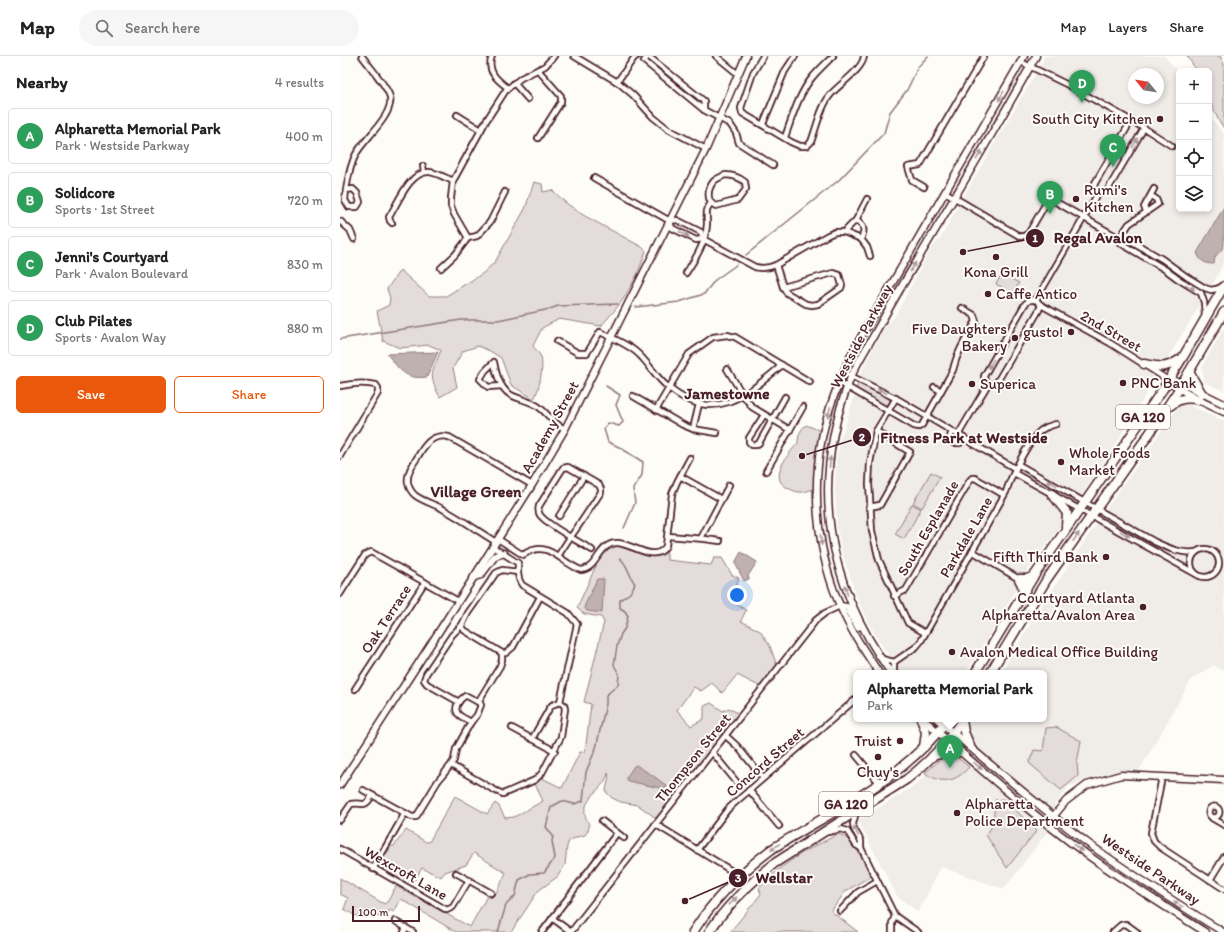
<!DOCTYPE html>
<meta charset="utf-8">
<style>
:root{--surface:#fff;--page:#f6f6f6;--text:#222;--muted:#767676;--line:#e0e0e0;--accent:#ea580c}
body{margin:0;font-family:Itim,sans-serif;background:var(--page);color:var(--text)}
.controls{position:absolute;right:12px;top:12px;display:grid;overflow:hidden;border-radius:6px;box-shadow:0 2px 6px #0003}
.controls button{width:36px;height:36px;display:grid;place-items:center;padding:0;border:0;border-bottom:1px solid var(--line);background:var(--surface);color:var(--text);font:20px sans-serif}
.compass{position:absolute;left:788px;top:12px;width:36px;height:36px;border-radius:50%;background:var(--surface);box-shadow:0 2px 6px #0003;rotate:300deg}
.scale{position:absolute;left:12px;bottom:10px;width:68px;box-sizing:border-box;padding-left:4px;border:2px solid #4a1f2b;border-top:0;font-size:11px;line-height:14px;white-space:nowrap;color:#4a1f2b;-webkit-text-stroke:3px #fdfcf7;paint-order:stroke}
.you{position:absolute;left:397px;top:539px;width:14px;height:14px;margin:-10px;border:3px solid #fff;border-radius:50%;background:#1a73e8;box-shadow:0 0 0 6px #1a73e833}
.badge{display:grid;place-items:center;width:26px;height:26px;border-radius:50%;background:var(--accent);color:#fff;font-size:13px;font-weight:700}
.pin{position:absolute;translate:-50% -33px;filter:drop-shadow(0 1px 2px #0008)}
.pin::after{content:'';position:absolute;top:21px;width:14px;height:12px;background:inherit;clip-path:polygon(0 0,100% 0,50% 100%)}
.popup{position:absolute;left:513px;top:614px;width:194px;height:52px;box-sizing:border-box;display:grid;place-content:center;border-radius:6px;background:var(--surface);filter:drop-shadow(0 1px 3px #0005);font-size:13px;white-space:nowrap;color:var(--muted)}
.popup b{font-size:15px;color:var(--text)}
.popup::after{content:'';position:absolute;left:50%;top:100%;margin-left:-8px;border:8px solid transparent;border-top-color:var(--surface)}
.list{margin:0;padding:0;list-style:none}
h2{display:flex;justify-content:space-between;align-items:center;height:52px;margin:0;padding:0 16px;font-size:17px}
h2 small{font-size:13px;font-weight:400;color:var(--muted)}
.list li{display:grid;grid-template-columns:26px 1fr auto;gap:12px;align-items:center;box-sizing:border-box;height:56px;margin:0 8px 8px;padding:0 8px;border:1px solid var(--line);border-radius:6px}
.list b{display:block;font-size:15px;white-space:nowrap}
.list p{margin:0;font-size:13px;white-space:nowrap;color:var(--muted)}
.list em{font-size:13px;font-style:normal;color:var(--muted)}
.actions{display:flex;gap:8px;padding:12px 16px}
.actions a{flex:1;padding:9px 0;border:1px solid var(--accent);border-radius:6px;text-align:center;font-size:14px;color:var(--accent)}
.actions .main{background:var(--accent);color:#fff}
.icon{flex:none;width:22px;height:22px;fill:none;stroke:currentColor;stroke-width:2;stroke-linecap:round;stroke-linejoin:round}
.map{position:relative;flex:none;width:884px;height:876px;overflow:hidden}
header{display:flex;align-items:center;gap:24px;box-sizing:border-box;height:56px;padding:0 20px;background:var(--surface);border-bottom:1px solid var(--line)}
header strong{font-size:19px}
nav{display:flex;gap:22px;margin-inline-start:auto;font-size:14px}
.search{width:280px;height:36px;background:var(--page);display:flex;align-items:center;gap:10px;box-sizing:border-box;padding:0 14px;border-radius:22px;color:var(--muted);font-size:15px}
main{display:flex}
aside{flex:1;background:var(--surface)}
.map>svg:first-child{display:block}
.built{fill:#f0ece8;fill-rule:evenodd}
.green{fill:#e3dcda;stroke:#967e82}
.water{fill:#c0b1b1;stroke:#91777b}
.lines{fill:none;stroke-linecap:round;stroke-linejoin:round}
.stream{stroke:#91777b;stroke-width:1.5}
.street-casing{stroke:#4a1f2b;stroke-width:8}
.secondary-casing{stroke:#4a1f2b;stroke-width:9}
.highway-casing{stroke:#4a1f2b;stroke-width:11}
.street{stroke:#fdfcf7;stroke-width:4.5}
.secondary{stroke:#fdfcf7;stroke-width:6}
.highway{stroke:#fdfcf7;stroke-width:8}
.oneway{fill:#ac999b}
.poi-dot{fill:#4a1f2b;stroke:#fdfcf7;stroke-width:1.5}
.labels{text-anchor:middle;stroke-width:4;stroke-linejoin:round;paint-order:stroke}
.shield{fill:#fdfcf7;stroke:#806168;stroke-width:1}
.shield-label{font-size:14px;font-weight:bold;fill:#4a1f2b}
.poi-label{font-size:15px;fill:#4a1f2b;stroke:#fdfcf7;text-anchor:start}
.street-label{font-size:15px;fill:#4a1f2b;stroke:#fdfcf7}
.neighbourhood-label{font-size:16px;font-weight:bold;fill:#4a1f2b;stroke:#fdfcf7}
.leader{fill:none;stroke:#4a1f2b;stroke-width:1.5}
.callout-dot{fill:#4a1f2b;stroke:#fdfcf7;stroke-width:1.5}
.mark-label{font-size:12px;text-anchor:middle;font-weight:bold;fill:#fff}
.callout-label{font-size:16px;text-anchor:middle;font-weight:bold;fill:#4a1f2b;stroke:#fdfcf7;stroke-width:4;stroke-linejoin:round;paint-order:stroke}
</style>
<header>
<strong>Map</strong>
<div class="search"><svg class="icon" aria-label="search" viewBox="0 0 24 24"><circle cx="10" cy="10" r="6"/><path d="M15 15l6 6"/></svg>Search here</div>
<nav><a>Map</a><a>Layers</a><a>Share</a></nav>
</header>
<main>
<aside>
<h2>Nearby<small>4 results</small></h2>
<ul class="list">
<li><span class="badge" style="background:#2e9e5b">A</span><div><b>Alpharetta Memorial Park</b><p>Park · Westside Parkway</p></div><em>400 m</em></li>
<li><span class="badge" style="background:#2e9e5b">B</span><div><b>Solidcore</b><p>Sports · 1st Street</p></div><em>720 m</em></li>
<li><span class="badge" style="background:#2e9e5b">C</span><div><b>Jenni's Courtyard</b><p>Park · Avalon Boulevard</p></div><em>830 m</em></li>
<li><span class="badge" style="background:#2e9e5b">D</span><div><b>Club Pilates</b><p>Sports · Avalon Way</p></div><em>880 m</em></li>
</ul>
<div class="actions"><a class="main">Save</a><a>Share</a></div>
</aside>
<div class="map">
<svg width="884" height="876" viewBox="0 0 884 876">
<rect width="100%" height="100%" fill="#fdfcf7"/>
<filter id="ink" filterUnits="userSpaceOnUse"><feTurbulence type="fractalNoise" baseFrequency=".025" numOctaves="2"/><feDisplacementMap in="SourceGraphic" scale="8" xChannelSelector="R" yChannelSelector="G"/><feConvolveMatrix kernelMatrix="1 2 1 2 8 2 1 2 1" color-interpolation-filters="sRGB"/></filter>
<g filter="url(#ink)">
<g class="built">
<path d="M 704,0 L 824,0 L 839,17 L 839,153 L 869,153 L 869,58 L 884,79 L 884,205 L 875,224 L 775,389 L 727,461 L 684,519 L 640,595 L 625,617 L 562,617 L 541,588 L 527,564 L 516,539 L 502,495 L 497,472 L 495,430 L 496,407 L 500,383 L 504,373 L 522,315 L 536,287 L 547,268 L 554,262 L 592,191 L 600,183 L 625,138 L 703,5 ZM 794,18 L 818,18 L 818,42 L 794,42 Z"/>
<polygon points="884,272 884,335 864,326 862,311"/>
<polygon points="842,346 884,365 884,615 873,609 851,624 799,715 759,719 728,731 714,750 723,755 664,833 601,811 578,856 557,840 518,764 573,731 615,692 633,663 704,663 704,617 661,617 698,555 769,449"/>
</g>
<g class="green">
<polygon points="847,0 880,0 884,8 884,72 879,65 869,44 869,15 857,15"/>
<path d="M 194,126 L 202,128 L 203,136 L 212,134 L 226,147 L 243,159 L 302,191 L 306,195 L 297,219 L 284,242 L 275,254 L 261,270 L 219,263 L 202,272 L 193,290 C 195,293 199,297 201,301 C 204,311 199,334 194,343 L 171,329 L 161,302 L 150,295 L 138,290 L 123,295 L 113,312 L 117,331 L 100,341 C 87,318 93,316 101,294 L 89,289 L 60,292 L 43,285 L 37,255 L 49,249 L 50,242 L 47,233 L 60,214 L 89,240 L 106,240 L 142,218 L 155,206 L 185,153 Z"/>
<polygon points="662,218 679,227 673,238 656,228"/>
<polygon points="519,327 527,329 548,342 550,345 545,352 517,335 516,332"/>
<path d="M 466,369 L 481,375 L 474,433 C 470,434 463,437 459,436 C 456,436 452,434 450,433 C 426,424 448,398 458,387 C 458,380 460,374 466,369 Z"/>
<polygon points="591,416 600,421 582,452 573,447"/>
<polygon points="572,448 581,453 564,483 555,478"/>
<path d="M 277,490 L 292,495 L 319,500 L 327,497 L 327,504 L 371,509 L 374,502 L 382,502 L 392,519 L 399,522 L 392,546 L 406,554 L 401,565 L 420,575 L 430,590 L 437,610 L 421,631 L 397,619 L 382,637 L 372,627 L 361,635 L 354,631 L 337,654 L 351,670 L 364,663 L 364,650 L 371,647 L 383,655 L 389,652 L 399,658 L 355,715 L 356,716 L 316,762 L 298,749 L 281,746 L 272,742 L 266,736 C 266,729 270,723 268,717 C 266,730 248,739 245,753 C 243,766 255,766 245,779 L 237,781 L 229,785 L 227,790 L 225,809 L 217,821 L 198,835 L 171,876 L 116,876 L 61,843 L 54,856 L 50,854 L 45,861 L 35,860 L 27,854 L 18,861 L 4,853 L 8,842 L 0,838 L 0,822 L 44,848 L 48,845 L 56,830 L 130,871 L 147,840 L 151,842 L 156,837 L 166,817 L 134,797 L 126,809 L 105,816 L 101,821 L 82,812 L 73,827 L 67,823 L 64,827 C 56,822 37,815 43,802 C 44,799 46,797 49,795 L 50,790 L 54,790 L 66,774 L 86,786 L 89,786 L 115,740 L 147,758 L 155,747 L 159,750 L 165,762 L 174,761 L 203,745 L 195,728 L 202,722 L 222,732 L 240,696 L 245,696 L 251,648 L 244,646 L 264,566 L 261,561 L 244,558 L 237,552 L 259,503 L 267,495 Z"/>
<polygon points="716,671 741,685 737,707 738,720 721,734 689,707 694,694 703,695 706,672"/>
<path d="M 609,699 L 618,702 L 629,711 C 616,726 602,729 585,717 L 602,702 Z"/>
<polygon points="663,743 697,774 667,812 646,779 653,769 655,744"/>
<path d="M 498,778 C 514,782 524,807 531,820 L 506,835 L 491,855 L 518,876 L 390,876 L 421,838 L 419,832 L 439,813 L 462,797 Z"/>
</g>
<g class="water">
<path d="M 884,151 C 884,162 884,178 884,189 C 881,198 875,195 874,208 C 865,208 860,205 857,197 Z"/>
<path d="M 98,296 L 87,321 C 65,324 60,314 47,298 Z"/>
<polygon points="401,496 417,506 408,520 409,523 404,525 395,507"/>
<polygon points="257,523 264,523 262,557 247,555 244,551"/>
<path d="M 296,709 C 307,716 317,722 327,730 L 325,733 L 288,725 L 286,722 L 294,710 Z"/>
</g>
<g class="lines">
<g class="stream">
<polyline points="406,199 499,124 544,77 550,56 567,34 578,11 588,0"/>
<polyline points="296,251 339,246 364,238 375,224 396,209"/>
<polyline points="0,283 121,264 158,264 210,253 218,250 278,248"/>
<polyline points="266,330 280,339 276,349 283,366 279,370 268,367 264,373 268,386 279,391 303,406 302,419 293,433 295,447 284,472"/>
<path d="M 158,876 L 166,849 L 175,840 L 179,824 L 190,818 L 204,817 L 215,802 L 212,785 L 213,780 L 206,771 L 211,751 L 222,745 L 234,748 L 243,745 L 246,716 L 256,692 L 266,648 L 266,639 L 278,629 L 279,618 L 274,609 L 277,590 L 281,578 L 285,572 L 288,560 L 285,555 L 280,552 L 280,544 L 290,537 L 295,528 C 288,518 289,511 280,502"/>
</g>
<g class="street-casing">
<g id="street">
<path d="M 152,0 C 146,15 157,24 168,32"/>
<polyline points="234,0 279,27 293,39 313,61 328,73 366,93"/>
<polyline points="376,0 398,18"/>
<path d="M 423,0 L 413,17 L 401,52 L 402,57 L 451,86 L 460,90 L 467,90 L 471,86 C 477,70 481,49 492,37 C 501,27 523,13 524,0"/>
<polyline points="681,6 730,30 804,72 832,90"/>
<polyline points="277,26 294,2 297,0"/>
<polyline points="174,27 188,43"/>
<polyline points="364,54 364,45 308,0 304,5 364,54 390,68 396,77 399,87 433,109"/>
<polyline points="117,59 141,74"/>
<polyline points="423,68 445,15 455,0"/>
<path d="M 445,81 C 452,62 458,40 471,23 C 477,15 486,7 493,0"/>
<polyline points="198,82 221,46 221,40 198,14"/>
<polyline points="83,110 84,116"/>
<path d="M 385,119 C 393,119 399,121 405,126 L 406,133 L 398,144 L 376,150 C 366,146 367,133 374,125 C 377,122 381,121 385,119 Z"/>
<polyline points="254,122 330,165"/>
<polyline points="584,131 572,124 568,111 580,109 644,0"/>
<polygon points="13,133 17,137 20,146 17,151 9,151 5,144 6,134"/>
<path d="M 6,134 C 8,122 10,109 16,98 C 24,83 54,59 50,41 C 47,30 29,10 22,0"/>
<polyline points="605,136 681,181 688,178 709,142 774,179 782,188 826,214 838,223 861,237 864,246 865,259"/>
<polyline points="757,139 754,131 755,127 791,65"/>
<polyline points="807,156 804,151 814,133"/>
<path d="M 516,164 C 525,169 525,175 521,183"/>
<polyline points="0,165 10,174 14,183"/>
<path d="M 330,165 L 332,172 L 356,184 L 363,183 L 415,211 C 423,213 429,212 436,209 L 488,179 L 495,176 L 504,176 L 521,183 L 527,191 L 530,200"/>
<polyline points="330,165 337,164 361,176 363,183"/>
<path d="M 52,167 L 50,165 L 49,161 C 58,147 70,114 90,116 C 97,117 106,122 113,125"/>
<polyline points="504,176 516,164 527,143"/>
<polyline points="128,182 114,158 111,150 111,142 113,125 146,65 166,34 181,22 205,10 214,0"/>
<polyline points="779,183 786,182 822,203 847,221 865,232 871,234 876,233 884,230"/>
<polyline points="779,183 789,168 818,148 816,143 811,140"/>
<polyline points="436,209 443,231"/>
<polyline points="101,212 115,199 128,182 137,180 150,166 165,136"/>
<path d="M 346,217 C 356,202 366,186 367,168 C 367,159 365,154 371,147"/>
<polygon points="493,217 499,219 502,229 501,232 478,248 472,249 466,248 447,237 443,231"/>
<polyline points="696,244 757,139 767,135 804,72"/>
<path d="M 217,285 L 238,297 L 247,297 L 260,276 C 272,282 285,287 295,295 C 308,305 315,321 328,331 C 373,369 406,340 442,309"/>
<polyline points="387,313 403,339 412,351 450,374"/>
<polyline points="503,316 559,344 676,413"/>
<path d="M 499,326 L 574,370 L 579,371 L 582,369 L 613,314 C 617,296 627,281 636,265 L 634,259 L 622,252"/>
<polyline points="648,328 645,325 644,320 685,248 690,244 696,244 701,249 770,287 828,324"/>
<polyline points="648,328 654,328 657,326 699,254 701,249"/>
<path d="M 0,330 C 13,327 23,326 36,329 L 38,332 L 38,337 L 0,400"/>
<path d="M 162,330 L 148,331 L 140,323 L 145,315 L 154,306 C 156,318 161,335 173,340 C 182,344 191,345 199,351 C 208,358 214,368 225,373"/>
<polyline points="594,331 601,335"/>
<polyline points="293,340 343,369 353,373 377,377"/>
<polyline points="556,342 536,375 530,407 529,428 532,475 539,504 568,567 585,577"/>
<polyline points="316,354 349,298 373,281 387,279 395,281 470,326"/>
<polyline points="424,359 409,382 409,386 412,389 416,389 419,387 445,341"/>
<polyline points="353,373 359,348"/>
<polyline points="612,375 610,381 614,387 620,387 624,382"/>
<polyline points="618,379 648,328"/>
<path d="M 679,409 L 815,486 C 828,492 841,498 856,496"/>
<polyline points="426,415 463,351"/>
<polyline points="674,417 856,518"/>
<polyline points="340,420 381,443"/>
<polyline points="529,451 540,449 570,396 536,375"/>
<polyline points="219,460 244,420"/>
<polyline points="328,480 365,483 380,485"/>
<polyline points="361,482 389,429"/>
<path d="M 158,483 L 183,499 C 208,482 219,506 241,514 C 258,513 258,487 277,487 C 292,487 315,508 326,490 L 332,438 L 337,426 L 350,402"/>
<path d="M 156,486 C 138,475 120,462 101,452 C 93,448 83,445 76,440 C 72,437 69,432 68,427 C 66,416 75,406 80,397 C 87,385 95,378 109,381 L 192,429"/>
<path d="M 153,491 L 178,507 C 178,515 177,522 182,529 L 228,557 L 237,568 L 220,646 L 212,649 L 209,653 L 192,683"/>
<circle cx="865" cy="507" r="14"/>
<polyline points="632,495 679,523"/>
<path d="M 218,500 L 229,483 C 241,467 251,451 261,436 L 261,433 L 259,429 L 228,411 L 223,412 L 199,450 C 198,454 198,456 200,459 C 208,470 240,486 252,494"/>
<polyline points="178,516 162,514 156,517 128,557 122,569 124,574 162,597 166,597 173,591 200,541"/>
<polyline points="0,538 25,499 31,496 118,545"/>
<polyline points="554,540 566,534 630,424 632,422 635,422 664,439"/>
<path d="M 542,603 L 554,606 L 576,591 L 581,585 L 666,436 C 671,420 686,390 697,378 C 702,372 709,370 716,368"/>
<polyline points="554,606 554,617"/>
<polyline points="15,633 85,526"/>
<path d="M 125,640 L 127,640 L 140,647 L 141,649 L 137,659 L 131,666 C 122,661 112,658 118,647 C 120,644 122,642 125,640 Z"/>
<polyline points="119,646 87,628 84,624 86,618 112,579 122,569"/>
<polyline points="138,646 160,610 162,604 162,597"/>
<polyline points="172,672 215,695"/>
<polyline points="386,680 397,690 423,722"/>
<polyline points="372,696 399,729"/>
<polyline points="516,699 536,723 543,725"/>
<polyline points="111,709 154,734 163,738 195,724 202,717 221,681 225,653 224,649 220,646"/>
<polyline points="822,721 811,777 814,785 820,791 884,833"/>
<polyline points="23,734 72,761 76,761 98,725 111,709 114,704 116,693 131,666"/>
<polyline points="409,734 439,770"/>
<circle cx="874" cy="756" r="5.5"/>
<polyline points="516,756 513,768 514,773 521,785 521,792 555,860 578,876"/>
<polyline points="872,762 884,769"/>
<path d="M 0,764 L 11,748 C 23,745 23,754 32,740"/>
<polyline points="262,765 284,782"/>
<polyline points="315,768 400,820"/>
<polyline points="488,776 501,773 507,775 516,789 521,792"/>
<polyline points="0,793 107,854 113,851 129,824"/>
<polyline points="357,794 388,753 398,744 516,643"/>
<polyline points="33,813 65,757"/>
<polyline points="116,817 151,837"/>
<polyline points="870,824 884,801"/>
<polyline points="500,855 518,836 537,825"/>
<polyline points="212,862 231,876"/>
<polyline points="55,865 66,872"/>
<polyline points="64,876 66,872 73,876"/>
<polyline points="202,876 277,777"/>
<path d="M 231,876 C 312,772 395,668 476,564 L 485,557 L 500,550"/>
<polyline points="552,876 552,867 555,860"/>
<polyline points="773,876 781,869 786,868 797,876"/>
</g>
</g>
<g class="secondary-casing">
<g id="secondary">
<path d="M 828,324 C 845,338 864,347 884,356"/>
<polyline points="830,324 842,327 884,348"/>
<polyline points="134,521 141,519 155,500 164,497"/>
<polyline points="500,550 507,551 518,571"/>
<path d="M 539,617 C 525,596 511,575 501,552 C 478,501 471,436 482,382 C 488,351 500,322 514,293 L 684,0"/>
<path d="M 551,617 C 486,526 469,426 511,321 C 517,307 526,293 534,279 C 548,254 562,229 577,205 C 617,137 658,69 696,0"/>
<path d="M 583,663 C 636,709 692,759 749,800 C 787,827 826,851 865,876"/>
<path d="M 597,663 C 647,705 696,749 749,788 C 792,819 838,848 883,876"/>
<polyline points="0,729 134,521 192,429 225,373 366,93 406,0"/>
<polyline points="712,762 726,745 747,729 781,719 884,724"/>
</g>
</g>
<g class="highway-casing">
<g id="highway">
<path d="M 804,308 C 820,311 825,313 839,304"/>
<polyline points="849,316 862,338"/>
<path d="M 830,350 C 840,342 847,341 859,344"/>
<polyline points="712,438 727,457 726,470"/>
<polyline points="683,537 682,529 679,523 687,523 694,520"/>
<polyline points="635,617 694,520 823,333 843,301 884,230"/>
<polyline points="650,617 707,523 809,378 839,333 884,256"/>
<polyline points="581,663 586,676 584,691"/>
<polyline points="622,664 624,676 630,690"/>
<polyline points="593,700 610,695 620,696"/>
<path d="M 353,876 C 374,843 401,816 432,793 C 493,754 565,723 608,663"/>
<path d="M 369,876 C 387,849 410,827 435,807 L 567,723 C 589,706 608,686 623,663"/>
</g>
</g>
<use href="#street" class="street"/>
<use href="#secondary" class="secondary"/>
<use href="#highway" class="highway"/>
</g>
<defs><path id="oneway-solid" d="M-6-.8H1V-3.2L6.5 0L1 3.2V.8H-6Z"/></defs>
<g class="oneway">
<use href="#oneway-solid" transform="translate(661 40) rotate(120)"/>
<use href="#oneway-solid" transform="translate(795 87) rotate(-60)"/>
<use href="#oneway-solid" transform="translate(639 99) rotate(-60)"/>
<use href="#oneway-solid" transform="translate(344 178) rotate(27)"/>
<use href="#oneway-solid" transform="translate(573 211) rotate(-60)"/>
<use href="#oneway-solid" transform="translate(850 231) rotate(29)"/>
<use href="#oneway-solid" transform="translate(651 308) rotate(120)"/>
<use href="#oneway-solid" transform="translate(542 335) rotate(-152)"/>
<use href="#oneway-solid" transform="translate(489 356) rotate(106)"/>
<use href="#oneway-solid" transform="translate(490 406) rotate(-85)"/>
<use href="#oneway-solid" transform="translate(712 427) rotate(-151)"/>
<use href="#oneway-solid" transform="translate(785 478) rotate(29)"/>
<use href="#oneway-solid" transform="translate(736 481) rotate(-55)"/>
<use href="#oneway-solid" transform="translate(481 484) rotate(83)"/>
<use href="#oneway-solid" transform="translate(506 534) rotate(-107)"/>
<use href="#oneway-solid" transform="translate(638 710) rotate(40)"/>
<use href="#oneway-solid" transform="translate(516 775) rotate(-116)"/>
<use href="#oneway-solid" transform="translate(435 791) rotate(146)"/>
<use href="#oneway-solid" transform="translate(738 792) rotate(38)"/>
<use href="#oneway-solid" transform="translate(393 845) rotate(-47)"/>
<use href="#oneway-solid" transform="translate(838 848) rotate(-148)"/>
</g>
</g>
<g class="poi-dot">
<circle cx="820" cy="63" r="4"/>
<circle cx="736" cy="143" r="4"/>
<circle cx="656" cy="201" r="4"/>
<circle cx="648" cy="238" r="4"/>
<circle cx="731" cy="276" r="4"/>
<circle cx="675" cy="282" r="4"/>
<circle cx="783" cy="327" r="4"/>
<circle cx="632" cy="328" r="4"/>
<circle cx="721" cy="406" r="4"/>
<circle cx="766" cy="501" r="4"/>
<circle cx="803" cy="551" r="4"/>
<circle cx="612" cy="596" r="4"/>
<circle cx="560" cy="685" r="4"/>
<circle cx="538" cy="701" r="4"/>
<circle cx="617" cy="757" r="4"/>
</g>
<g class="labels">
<g class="shield">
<rect x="776" y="349" width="54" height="24" rx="3"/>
<rect x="479" y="736" width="54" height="24" rx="3"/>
</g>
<g class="shield-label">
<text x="803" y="366">GA 120</text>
<text x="506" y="753">GA 120</text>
</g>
<g class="poi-label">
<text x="812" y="68" text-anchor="end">South City Kitchen</text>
<text x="744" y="139">Rumi's<tspan x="744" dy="17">Kitchen</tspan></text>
<text x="656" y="221" text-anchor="middle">Kona Grill</text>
<text x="656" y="243">Caffe Antico</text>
<text x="667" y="278" text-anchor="end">Five Daughters<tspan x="667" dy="17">Bakery</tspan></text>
<text x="723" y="281" text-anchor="end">gusto!</text>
<text x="791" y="332">PNC Bank</text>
<text x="640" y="333">Superica</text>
<text x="729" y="402">Whole Foods<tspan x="729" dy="17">Market</tspan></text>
<text x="758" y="506" text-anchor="end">Fifth Third Bank</text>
<text x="795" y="547" text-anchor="end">Courtyard Atlanta<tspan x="795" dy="17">Alpharetta/Avalon Area</tspan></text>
<text x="620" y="601">Avalon Medical Office Building</text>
<text x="552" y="690" text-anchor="end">Truist</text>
<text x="538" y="721" text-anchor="middle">Chuy's</text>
<text x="625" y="753">Alpharetta<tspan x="625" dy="17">Police Department</tspan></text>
</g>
<g class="street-label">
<text transform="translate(771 275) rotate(30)" y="5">2nd Street</text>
<text transform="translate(521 280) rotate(-62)" y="5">Westside Parkway</text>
<text transform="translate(210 371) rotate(-61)" y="5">Academy Street</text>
<text transform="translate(588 472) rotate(-60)" y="5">South Esplanade</text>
<text transform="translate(626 481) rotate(-60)" y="5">Parkdale Lane</text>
<text transform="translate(46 563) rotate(-57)" y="5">Oak Terrace</text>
<text transform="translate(353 702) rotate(-51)" y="5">Thompson Street</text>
<text transform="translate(425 706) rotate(-41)" y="5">Concord Street</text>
<text transform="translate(811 813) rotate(34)" y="5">Westside Parkway</text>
<text transform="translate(66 817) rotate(30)" y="5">Wexcroft Lane</text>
</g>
<g class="neighbourhood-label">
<text x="387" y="343">Jamestowne</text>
<text x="136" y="441">Village Green</text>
</g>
</g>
<path class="leader" d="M623 196L695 182M462 400L522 381M345 845L398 822"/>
<g class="callout-dot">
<circle cx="623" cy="196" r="4"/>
<circle cx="462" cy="400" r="4"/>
<circle cx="345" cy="845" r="4"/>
<circle cx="695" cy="182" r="10"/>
<circle cx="522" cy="381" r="10"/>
<circle cx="398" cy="822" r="10"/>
</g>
<g class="mark-label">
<text x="695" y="186">1</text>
<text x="522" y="385">2</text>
<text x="398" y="826">3</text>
</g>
<g class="callout-label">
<text x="758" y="187">Regal Avalon</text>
<text x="624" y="387">Fitness Park at Westside</text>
<text x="444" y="827">Wellstar</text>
</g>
</svg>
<div class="controls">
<button>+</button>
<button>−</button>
<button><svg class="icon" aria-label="locate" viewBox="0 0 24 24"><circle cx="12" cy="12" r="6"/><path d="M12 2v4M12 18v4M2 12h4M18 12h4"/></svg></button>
<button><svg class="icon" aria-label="layers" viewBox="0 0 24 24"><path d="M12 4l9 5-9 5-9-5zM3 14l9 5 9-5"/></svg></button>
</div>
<svg class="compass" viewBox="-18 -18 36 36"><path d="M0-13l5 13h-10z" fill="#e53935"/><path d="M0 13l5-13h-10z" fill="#767676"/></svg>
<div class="scale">100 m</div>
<div class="you"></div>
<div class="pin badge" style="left:610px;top:712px;background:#2e9e5b">A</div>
<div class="popup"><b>Alpharetta Memorial Park</b>Park</div>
<div class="pin badge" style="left:710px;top:158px;background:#2e9e5b">B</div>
<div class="pin badge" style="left:773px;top:111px;background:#2e9e5b">C</div>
<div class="pin badge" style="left:742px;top:47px;background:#2e9e5b">D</div>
</div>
</main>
